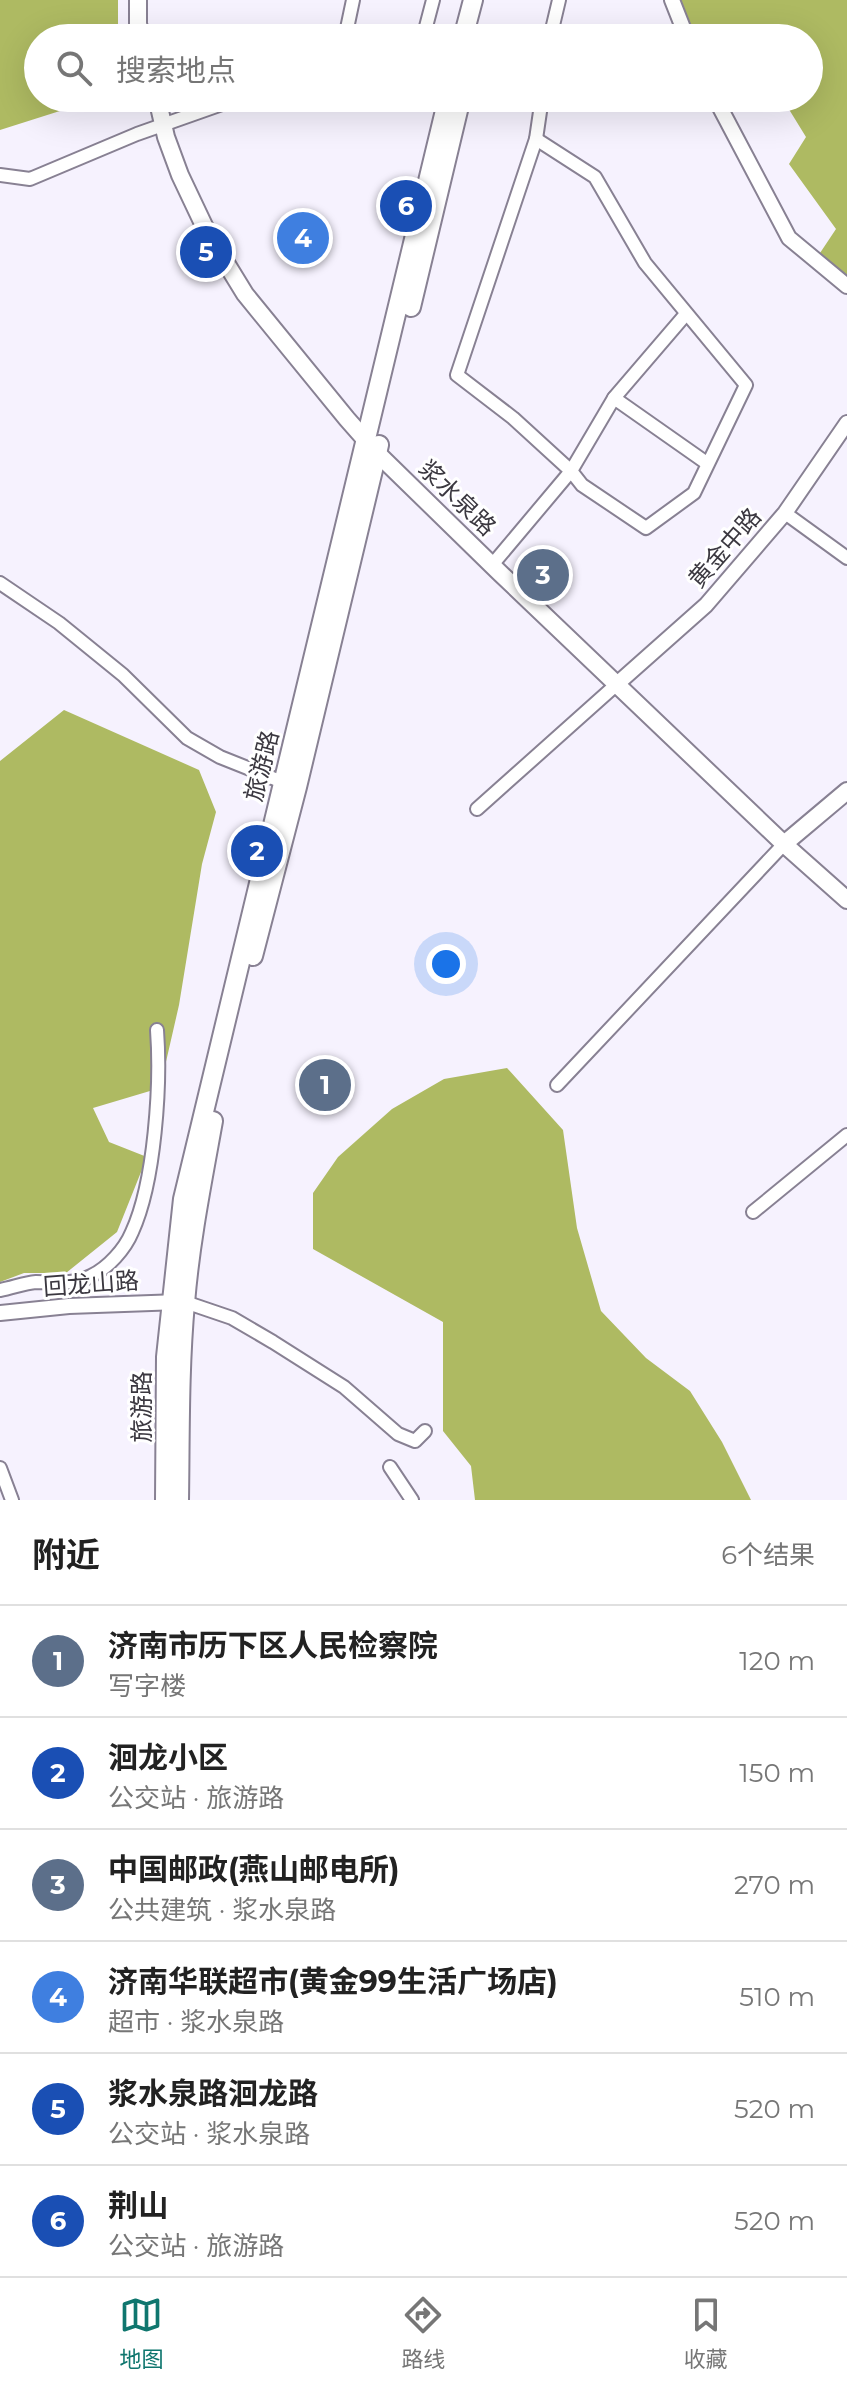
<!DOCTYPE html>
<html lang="zh">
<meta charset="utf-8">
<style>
:root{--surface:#fff;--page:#f2f2f2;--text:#222;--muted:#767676;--line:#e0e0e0;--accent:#0f766e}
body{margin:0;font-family:Montserrat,"Noto Sans SC",sans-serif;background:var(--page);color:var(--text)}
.you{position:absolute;left:446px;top:964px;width:28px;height:28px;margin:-20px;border:6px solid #fff;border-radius:50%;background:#1a73e8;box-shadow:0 0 0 12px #1a73e833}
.badge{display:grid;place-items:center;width:52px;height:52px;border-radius:50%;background:var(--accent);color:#fff;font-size:26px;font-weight:700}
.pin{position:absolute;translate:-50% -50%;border:4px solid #fff;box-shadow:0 2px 8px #0006}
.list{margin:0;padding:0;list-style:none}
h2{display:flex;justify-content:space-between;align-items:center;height:104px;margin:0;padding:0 32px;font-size:34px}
h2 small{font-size:26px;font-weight:400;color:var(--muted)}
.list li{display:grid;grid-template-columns:52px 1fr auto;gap:24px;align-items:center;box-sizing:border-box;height:112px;padding:0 32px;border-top:2px solid var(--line)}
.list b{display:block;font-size:30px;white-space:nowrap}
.list p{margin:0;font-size:26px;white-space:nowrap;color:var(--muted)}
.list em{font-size:26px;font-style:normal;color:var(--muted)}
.icon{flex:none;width:44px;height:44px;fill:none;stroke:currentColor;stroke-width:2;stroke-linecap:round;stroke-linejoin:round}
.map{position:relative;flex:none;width:847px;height:1500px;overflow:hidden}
.search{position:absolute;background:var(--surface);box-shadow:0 8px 32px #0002;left:24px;right:24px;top:24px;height:88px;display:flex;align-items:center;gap:20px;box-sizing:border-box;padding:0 28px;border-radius:44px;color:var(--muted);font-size:30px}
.sheet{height:776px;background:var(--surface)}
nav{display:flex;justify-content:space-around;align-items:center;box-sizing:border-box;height:112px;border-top:2px solid var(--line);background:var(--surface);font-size:22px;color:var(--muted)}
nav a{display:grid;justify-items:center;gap:4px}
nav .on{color:var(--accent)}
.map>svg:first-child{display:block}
.forest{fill:#aeba62}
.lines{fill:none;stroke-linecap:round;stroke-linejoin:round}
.minor-casing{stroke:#888193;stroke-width:16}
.tertiary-casing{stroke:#888193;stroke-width:18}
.secondary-casing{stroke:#888193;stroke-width:20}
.primary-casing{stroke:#888193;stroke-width:22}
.minor{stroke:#fff;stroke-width:12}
.tertiary{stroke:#fff;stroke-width:14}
.secondary{stroke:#fff;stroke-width:16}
.primary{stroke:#fff;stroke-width:18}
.labels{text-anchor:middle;stroke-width:6;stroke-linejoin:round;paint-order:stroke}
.street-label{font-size:24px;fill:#3b3840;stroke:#fff}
</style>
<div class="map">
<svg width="847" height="1500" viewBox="0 0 847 1500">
<rect width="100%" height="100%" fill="#f6f2fe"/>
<g class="forest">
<polygon points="0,0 118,0 118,37 38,38 38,98 72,98 63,110 0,130"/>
<polygon points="672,0 847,0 847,276 818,256 836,229 789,164 806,137 782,98 809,98 809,38 687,38"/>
<polygon points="64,710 199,770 216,812 202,864 179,1005 160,1088 93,1108 109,1142 147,1157 117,1232 66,1273 24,1273 0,1282 0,761"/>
<polygon points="507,1068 563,1130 577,1228 601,1311 646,1358 690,1391 722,1442 751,1500 475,1500 471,1466 443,1431 443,1322 313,1249 313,1193 338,1157 392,1109 444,1079"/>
</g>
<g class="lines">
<g class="minor-casing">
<g id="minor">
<polyline points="345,38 353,0"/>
<polyline points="423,38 433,0"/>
<polyline points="550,38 559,0"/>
<polyline points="536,139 595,177 645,263 746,385 694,493 646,528 582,485 571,471 614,398 708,464"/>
<polyline points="0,175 30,179 137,134 239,98"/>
<polyline points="614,398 686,314"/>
<polyline points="785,513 847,558"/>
<polyline points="492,565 571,471 513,418 457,375 536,139 542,98"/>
<polyline points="0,583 59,623 123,675 187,738 220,757 290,785"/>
<polyline points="477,809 617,684"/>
<polyline points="557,1085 784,844"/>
<polyline points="753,1212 847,1135"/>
<path d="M 0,1290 C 12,1288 24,1283 36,1282 C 55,1282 73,1285 91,1276 C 108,1268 125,1249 132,1232 C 155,1182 161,1084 157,1030"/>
<polyline points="185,1302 232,1318 273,1342 344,1387 398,1434 415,1441 425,1431"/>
<polyline points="390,1467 412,1500"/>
<polyline points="0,1468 12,1500"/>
</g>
</g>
<g class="tertiary-casing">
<g id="tertiary">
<polyline points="672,0 687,38"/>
<polyline points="715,98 789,238 847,286"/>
<polyline points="617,684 706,605 785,513 847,423"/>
<polyline points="0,1313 69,1306 179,1302"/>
</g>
</g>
<g class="secondary-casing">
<g id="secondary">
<polyline points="138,0 138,24 142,38"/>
<polyline points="157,98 166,137 180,175 207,232 245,294 347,419 377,453 500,573 784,844 847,900"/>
<polyline points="784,844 847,791"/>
</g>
</g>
<g class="primary-casing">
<g id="primary">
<polyline points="463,38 473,0"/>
<polyline points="411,307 461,98"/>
<polyline points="253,956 297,787 379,445"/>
<polyline points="165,1500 166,1357 183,1199 448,98"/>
<path d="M 179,1500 C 180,1435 179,1369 185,1303 C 190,1242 202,1182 213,1121"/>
</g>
</g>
<use href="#minor" class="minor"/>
<use href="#tertiary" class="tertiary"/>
<use href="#secondary" class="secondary"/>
<use href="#primary" class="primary"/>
</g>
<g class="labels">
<g class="street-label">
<text transform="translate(457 498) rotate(44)" y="8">浆水泉路</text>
<text transform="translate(725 548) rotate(-49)" y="8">黄金中路</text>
<text transform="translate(262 766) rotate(-76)" y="8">旅游路</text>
<text transform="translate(91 1284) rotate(-4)" y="8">回龙山路</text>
<text transform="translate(142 1407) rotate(-90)" y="8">旅游路</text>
</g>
</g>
</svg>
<div class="you"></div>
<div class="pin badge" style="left:325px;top:1085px;background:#5c6f8a">1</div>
<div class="pin badge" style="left:257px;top:851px;background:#1a4fb4">2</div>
<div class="pin badge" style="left:543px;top:575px;background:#5c6f8a">3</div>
<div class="pin badge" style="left:303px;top:238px;background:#3f7fe0">4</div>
<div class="pin badge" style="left:206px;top:252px;background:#1a4fb4">5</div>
<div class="pin badge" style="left:406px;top:206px;background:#1a4fb4">6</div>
<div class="search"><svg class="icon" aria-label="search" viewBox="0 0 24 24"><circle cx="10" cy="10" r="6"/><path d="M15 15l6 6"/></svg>搜索地点</div>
</div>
<section class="sheet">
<h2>附近<small>6个结果</small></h2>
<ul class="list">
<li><span class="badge" style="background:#5c6f8a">1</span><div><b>济南市历下区人民检察院</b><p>写字楼</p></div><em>120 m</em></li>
<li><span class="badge" style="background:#1a4fb4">2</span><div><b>洄龙小区</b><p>公交站 · 旅游路</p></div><em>150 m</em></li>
<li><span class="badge" style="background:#5c6f8a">3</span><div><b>中国邮政(燕山邮电所)</b><p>公共建筑 · 浆水泉路</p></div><em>270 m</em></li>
<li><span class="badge" style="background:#3f7fe0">4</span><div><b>济南华联超市(黄金99生活广场店)</b><p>超市 · 浆水泉路</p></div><em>510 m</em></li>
<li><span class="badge" style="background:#1a4fb4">5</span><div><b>浆水泉路洄龙路</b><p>公交站 · 浆水泉路</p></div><em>520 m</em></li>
<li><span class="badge" style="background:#1a4fb4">6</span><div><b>荆山</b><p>公交站 · 旅游路</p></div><em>520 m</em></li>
</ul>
</section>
<nav>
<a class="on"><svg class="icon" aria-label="map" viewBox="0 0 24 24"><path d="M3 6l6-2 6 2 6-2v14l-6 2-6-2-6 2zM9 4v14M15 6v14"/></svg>地图</a>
<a><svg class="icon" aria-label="directions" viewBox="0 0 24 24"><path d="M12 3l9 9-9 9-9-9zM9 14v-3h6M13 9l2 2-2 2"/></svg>路线</a>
<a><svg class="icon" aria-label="saved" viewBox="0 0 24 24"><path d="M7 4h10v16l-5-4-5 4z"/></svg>收藏</a>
</nav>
